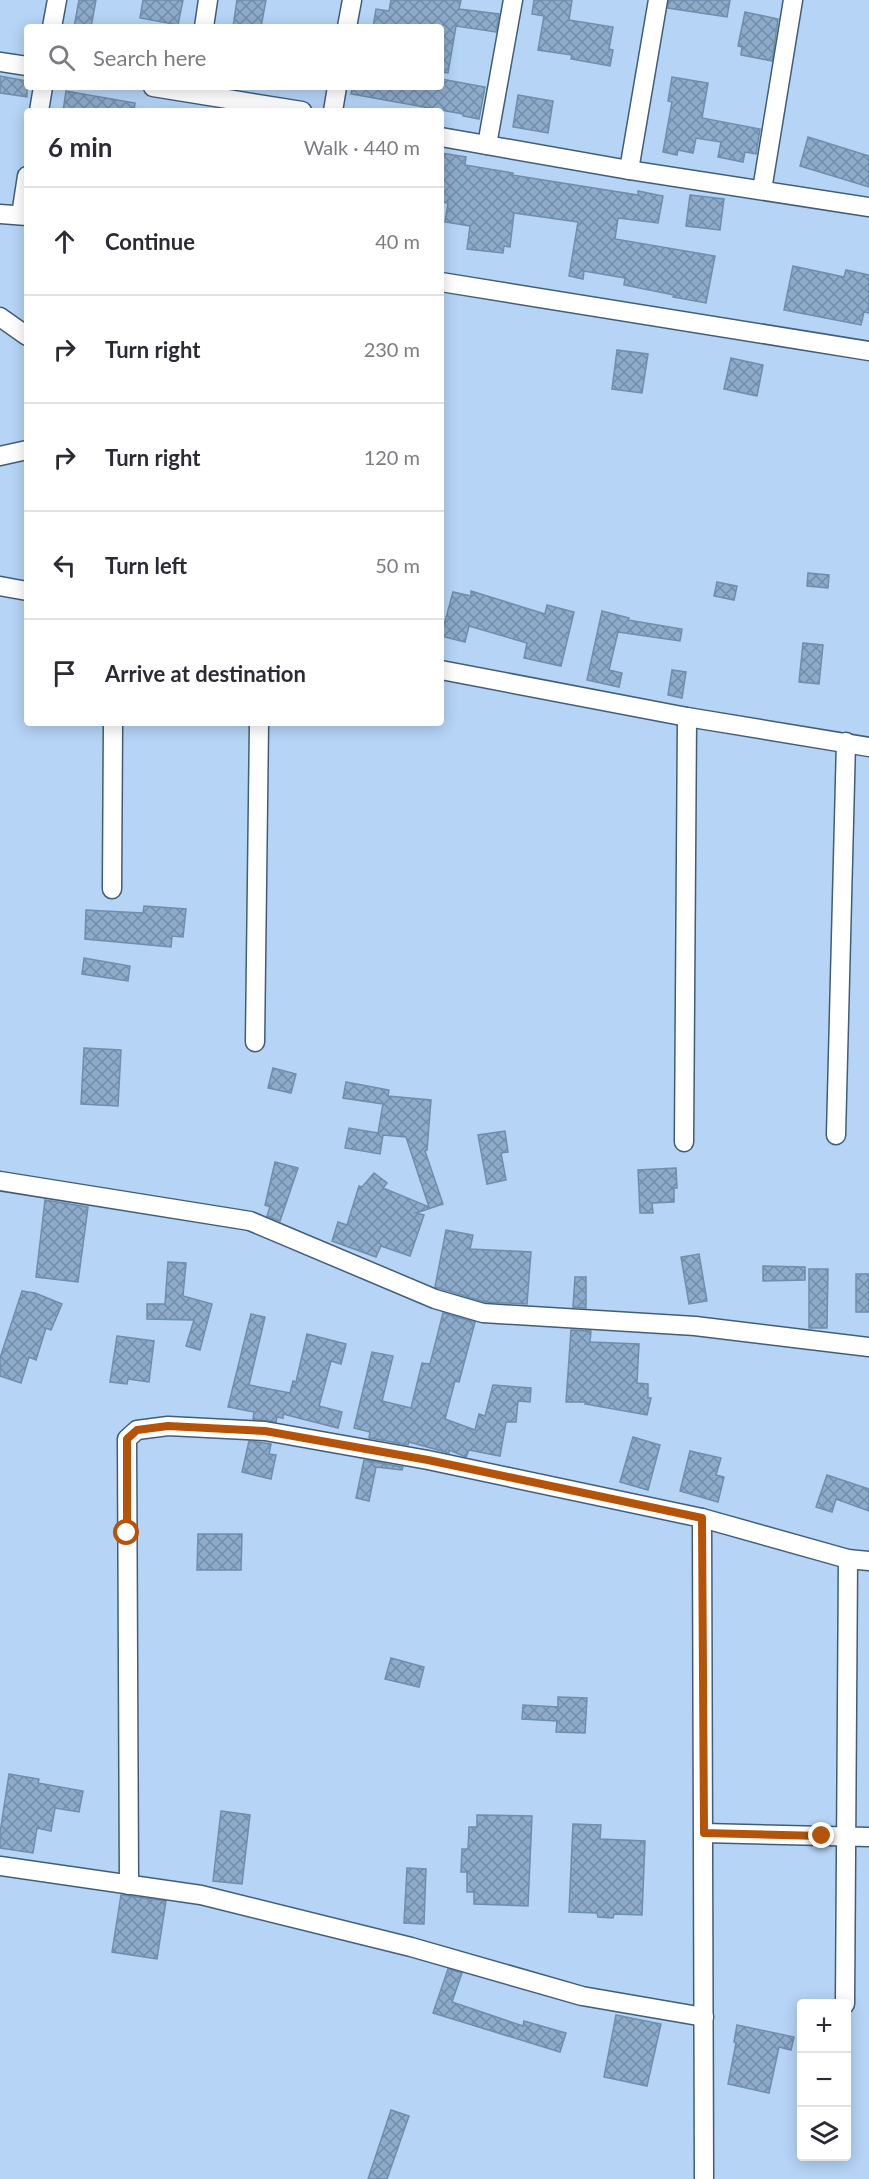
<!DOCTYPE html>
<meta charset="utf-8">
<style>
:root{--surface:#fff;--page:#f2f2f3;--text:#2b2b33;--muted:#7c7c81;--line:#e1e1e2}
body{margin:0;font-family:Lato,sans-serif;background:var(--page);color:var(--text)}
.controls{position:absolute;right:18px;bottom:18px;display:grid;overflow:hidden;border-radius:6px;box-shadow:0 3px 15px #0003}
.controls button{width:54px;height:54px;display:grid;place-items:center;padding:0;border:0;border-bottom:2px solid var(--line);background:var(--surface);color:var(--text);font:30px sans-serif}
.stop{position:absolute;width:18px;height:18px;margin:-14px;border:4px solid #b45309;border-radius:50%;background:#fff}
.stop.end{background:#b45309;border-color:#fff;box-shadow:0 2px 6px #0008}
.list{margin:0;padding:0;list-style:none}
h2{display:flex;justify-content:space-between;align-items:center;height:78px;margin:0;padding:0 24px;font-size:26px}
h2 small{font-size:20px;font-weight:400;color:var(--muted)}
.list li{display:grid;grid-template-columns:39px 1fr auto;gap:18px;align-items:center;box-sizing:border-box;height:108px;padding:0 24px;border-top:2px solid var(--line)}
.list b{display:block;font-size:22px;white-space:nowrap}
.list em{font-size:20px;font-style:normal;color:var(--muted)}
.icon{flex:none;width:33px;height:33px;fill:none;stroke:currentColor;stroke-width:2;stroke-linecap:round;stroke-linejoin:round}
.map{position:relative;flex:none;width:869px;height:2179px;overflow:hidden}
.search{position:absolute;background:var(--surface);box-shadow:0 3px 15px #0003;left:24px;top:24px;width:420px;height:66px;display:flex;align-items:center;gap:15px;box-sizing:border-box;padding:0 21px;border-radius:6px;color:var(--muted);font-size:22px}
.panel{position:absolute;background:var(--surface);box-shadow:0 3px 15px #0003;left:24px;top:108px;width:420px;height:618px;border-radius:6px}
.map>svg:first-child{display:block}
.building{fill:url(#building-cross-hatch);stroke:#6f8dac;stroke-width:1.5}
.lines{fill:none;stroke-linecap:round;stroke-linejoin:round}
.minor-casing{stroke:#415d7a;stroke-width:21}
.minor{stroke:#fff;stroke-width:18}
.route{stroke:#b45309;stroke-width:8}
</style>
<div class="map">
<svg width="869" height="2179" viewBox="0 0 869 2179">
<defs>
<pattern id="building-cross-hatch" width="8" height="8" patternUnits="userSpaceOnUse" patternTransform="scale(1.5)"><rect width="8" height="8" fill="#8dabcb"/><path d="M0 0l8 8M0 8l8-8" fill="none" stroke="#748da7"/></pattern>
</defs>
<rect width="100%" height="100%" fill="#b5d4f6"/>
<g class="building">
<polygon points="79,0 96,0 91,27 74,27"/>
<polygon points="143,0 183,0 178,25 140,18"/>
<polygon points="237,0 266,0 261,27 233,27"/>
<polygon points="391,0 461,0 459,9 499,14 496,32 456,26 448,73 441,72 441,27 373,27 376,9 389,11"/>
<polygon points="534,0 572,0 569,20 613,27 609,49 613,50 610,66 571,59 572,55 538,50 544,16 532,14"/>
<polygon points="669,0 730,0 727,17 668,8"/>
<polygon points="745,12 778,19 772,61 741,55 742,47 738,46"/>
<polygon points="0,76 27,81 27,97 0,93"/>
<polygon points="672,77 708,83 702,118 760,129 756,154 745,152 743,162 718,157 721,142 696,138 693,153 678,150 677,155 663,152 672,102 668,101"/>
<polygon points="441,79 485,87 479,119 463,116 463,114 351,94 352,87 441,87"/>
<polygon points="66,91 135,103 134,111 63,111"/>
<polygon points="518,95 553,101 548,133 513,127"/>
<polygon points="808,137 869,156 869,187 800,166"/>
<polygon points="441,153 466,157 465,165 513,173 512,175 638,195 638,191 663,196 658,223 618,218 615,239 715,256 706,303 673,297 674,295 624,285 625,278 584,271 583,279 569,276 578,222 514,213 510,247 504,246 503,253 467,249 470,226 445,222 448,203 441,202"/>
<polygon points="690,195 724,199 720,230 686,226"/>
<polygon points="793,266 844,277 846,270 869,275 869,313 864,312 861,325 784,310"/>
<polygon points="617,350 648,354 642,393 612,389"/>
<polygon points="731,358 763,365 757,396 724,389"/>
<polygon points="808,573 829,575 828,588 807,586"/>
<polygon points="717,582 737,586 734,600 714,596"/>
<polygon points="471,591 545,614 547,605 574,612 561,666 524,658 527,643 469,626 465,642 441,636 453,592 471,596"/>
<polygon points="602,611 629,618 628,620 682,629 680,641 618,632 609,670 622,673 619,687 587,680"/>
<polygon points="803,643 823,645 819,684 799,682"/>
<polygon points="672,670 686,672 682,698 668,695"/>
<polygon points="144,906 186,909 183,937 172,936 171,947 85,939 86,910 143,913"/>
<polygon points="84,958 130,966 128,981 82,974"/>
<polygon points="84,1048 121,1050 118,1106 81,1104"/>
<polygon points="273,1068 296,1074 291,1093 268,1088"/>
<polygon points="346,1082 389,1090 388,1096 431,1100 427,1150 425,1151 443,1204 416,1213 424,1215 410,1256 381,1246 376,1257 332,1241 338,1222 347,1225 359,1186 362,1187 374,1173 387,1183 383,1188 429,1207 406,1137 383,1135 380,1154 345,1148 349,1128 378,1133 383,1104 343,1098"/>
<polygon points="505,1131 508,1152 501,1153 506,1180 487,1184 478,1135"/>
<polygon points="275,1162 298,1168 280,1221 267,1216 270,1207 265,1205"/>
<polygon points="676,1168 677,1188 674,1188 674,1202 652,1203 653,1213 640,1213 638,1170"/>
<polygon points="45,1200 88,1207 78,1282 36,1277"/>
<polygon points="446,1230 473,1235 470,1249 531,1252 527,1304 485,1302 435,1287"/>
<polygon points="699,1254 707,1301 689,1304 681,1257"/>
<polygon points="168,1262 186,1263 183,1296 212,1304 200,1350 186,1346 194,1320 147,1319 147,1304 165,1304"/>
<polygon points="763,1266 805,1267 805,1280 763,1281"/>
<polygon points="809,1269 828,1269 827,1328 809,1328"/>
<rect x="856" y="1274" width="13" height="38"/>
<polygon points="575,1277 586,1277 586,1308 573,1307"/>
<polygon points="22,1291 35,1293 62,1304 51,1330 46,1328 36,1360 29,1357 21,1383 0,1376 0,1358"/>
<polygon points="443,1313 475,1322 459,1382 455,1381 445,1419 475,1430 479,1414 485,1416 493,1385 531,1388 530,1402 518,1401 516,1422 506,1422 500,1456 469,1450 466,1457 449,1450 449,1453 409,1442 408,1445 369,1438 370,1432 354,1428 372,1352 393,1356 382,1401 411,1408 422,1363 430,1364"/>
<polygon points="251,1314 265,1317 249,1385 290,1393 293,1381 296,1382 307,1334 346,1344 341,1364 331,1361 319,1406 342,1412 338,1428 283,1414 283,1418 277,1417 276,1422 253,1419 254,1412 228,1407"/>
<polygon points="571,1330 591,1331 590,1342 639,1344 637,1383 648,1384 648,1398 651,1398 647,1415 585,1404 586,1402 566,1402"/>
<polygon points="117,1336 154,1341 149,1382 128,1379 127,1384 110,1382"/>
<polygon points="633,1437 660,1445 648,1490 620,1482"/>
<polygon points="249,1441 271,1444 269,1454 276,1455 271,1479 242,1472"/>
<polygon points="690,1451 721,1458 716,1475 724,1477 718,1502 680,1491"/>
<polygon points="364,1460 403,1467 402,1470 376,1467 369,1501 356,1498"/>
<polygon points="827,1475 869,1489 869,1511 836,1499 832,1512 816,1507"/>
<polygon points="198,1534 242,1534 241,1570 197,1570"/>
<polygon points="391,1658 424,1667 419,1687 385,1679"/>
<polygon points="558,1697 587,1698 585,1733 556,1732 557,1721 522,1719 523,1705 558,1707"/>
<polygon points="9,1774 39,1779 38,1783 83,1791 79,1812 55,1808 51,1831 37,1828 33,1853 0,1848 0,1833"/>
<polygon points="221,1811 250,1815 242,1884 213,1881"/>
<polygon points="477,1815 532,1816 528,1906 474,1904 474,1892 467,1892 467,1872 461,1872 462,1849 468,1849 469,1827 477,1827"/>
<polygon points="573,1824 601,1825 600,1839 645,1841 642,1915 614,1914 613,1918 598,1917 597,1913 569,1912"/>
<polygon points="407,1868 426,1869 424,1924 404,1923"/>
<polygon points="121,1895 166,1901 157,1959 112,1952"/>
<polygon points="448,1969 462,1973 452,2002 523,2026 524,2021 566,2033 560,2052 433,2013"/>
<polygon points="616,2015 661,2024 647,2086 604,2077"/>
<polygon points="737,2025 794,2037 791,2050 779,2047 769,2093 728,2084 736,2043 734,2042"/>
<polygon points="391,2110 409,2116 387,2179 368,2179"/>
</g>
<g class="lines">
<g class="minor-casing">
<g id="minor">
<polyline points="52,27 57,0"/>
<polyline points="204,27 208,0"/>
<polyline points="347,27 352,0"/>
<polyline points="0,62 27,66"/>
<polyline points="153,87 302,111"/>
<polyline points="39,111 43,87"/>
<polyline points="333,111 337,87"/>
<polyline points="441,137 629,170 869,207"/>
<polyline points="487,145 513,0"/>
<polyline points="629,170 658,0"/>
<polyline points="762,190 793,0"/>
<polyline points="0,214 27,216"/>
<polyline points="21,215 27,176"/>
<polyline points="441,282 869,351"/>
<polyline points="0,317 27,336"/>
<polyline points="0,456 27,450"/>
<polyline points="0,586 27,591"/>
<polyline points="441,670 687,717 869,747"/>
<polyline points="112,889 113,723"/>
<polyline points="255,1042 259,723"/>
<polyline points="836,1135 846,742"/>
<polyline points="684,1142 687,717"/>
<polyline points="0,1181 250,1221 435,1299 483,1313 695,1326 869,1347"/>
<polyline points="702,1518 704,2179"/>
<polyline points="704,1833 869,1837"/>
<polyline points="0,1866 201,1895 411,1947 582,1996 704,2017"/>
<polyline points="129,1885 127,1439 137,1430 168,1426 265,1431 428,1460 702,1518 848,1559 869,1561"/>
<polyline points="845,2004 848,1559"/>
</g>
</g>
<use href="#minor" class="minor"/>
</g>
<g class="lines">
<polyline class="route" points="127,1533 127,1439 137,1430 168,1426 265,1431 428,1460 702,1518 704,1833 822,1836"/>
</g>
</svg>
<div class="controls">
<button>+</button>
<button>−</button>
<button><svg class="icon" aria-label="layers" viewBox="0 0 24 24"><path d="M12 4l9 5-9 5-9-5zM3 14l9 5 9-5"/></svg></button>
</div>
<div class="stop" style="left:127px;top:1533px"></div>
<div class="stop end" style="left:822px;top:1836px"></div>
<div class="search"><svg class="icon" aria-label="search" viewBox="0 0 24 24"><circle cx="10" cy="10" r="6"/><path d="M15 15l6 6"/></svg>Search here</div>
<section class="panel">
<h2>6 min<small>Walk · 440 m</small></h2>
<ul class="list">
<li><svg class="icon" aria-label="ahead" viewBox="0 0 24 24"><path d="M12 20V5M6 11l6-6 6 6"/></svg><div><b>Continue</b></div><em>40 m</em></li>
<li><svg class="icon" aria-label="right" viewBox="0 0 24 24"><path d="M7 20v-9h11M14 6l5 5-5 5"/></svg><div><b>Turn right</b></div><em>230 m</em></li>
<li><svg class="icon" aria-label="right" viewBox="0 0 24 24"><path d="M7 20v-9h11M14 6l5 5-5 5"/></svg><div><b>Turn right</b></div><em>120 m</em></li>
<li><svg class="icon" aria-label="left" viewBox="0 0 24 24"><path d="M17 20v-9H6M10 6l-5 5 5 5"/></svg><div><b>Turn left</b></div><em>50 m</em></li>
<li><svg class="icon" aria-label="arrive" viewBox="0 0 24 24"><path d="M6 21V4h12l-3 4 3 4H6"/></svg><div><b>Arrive at destination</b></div></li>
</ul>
</section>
</div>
